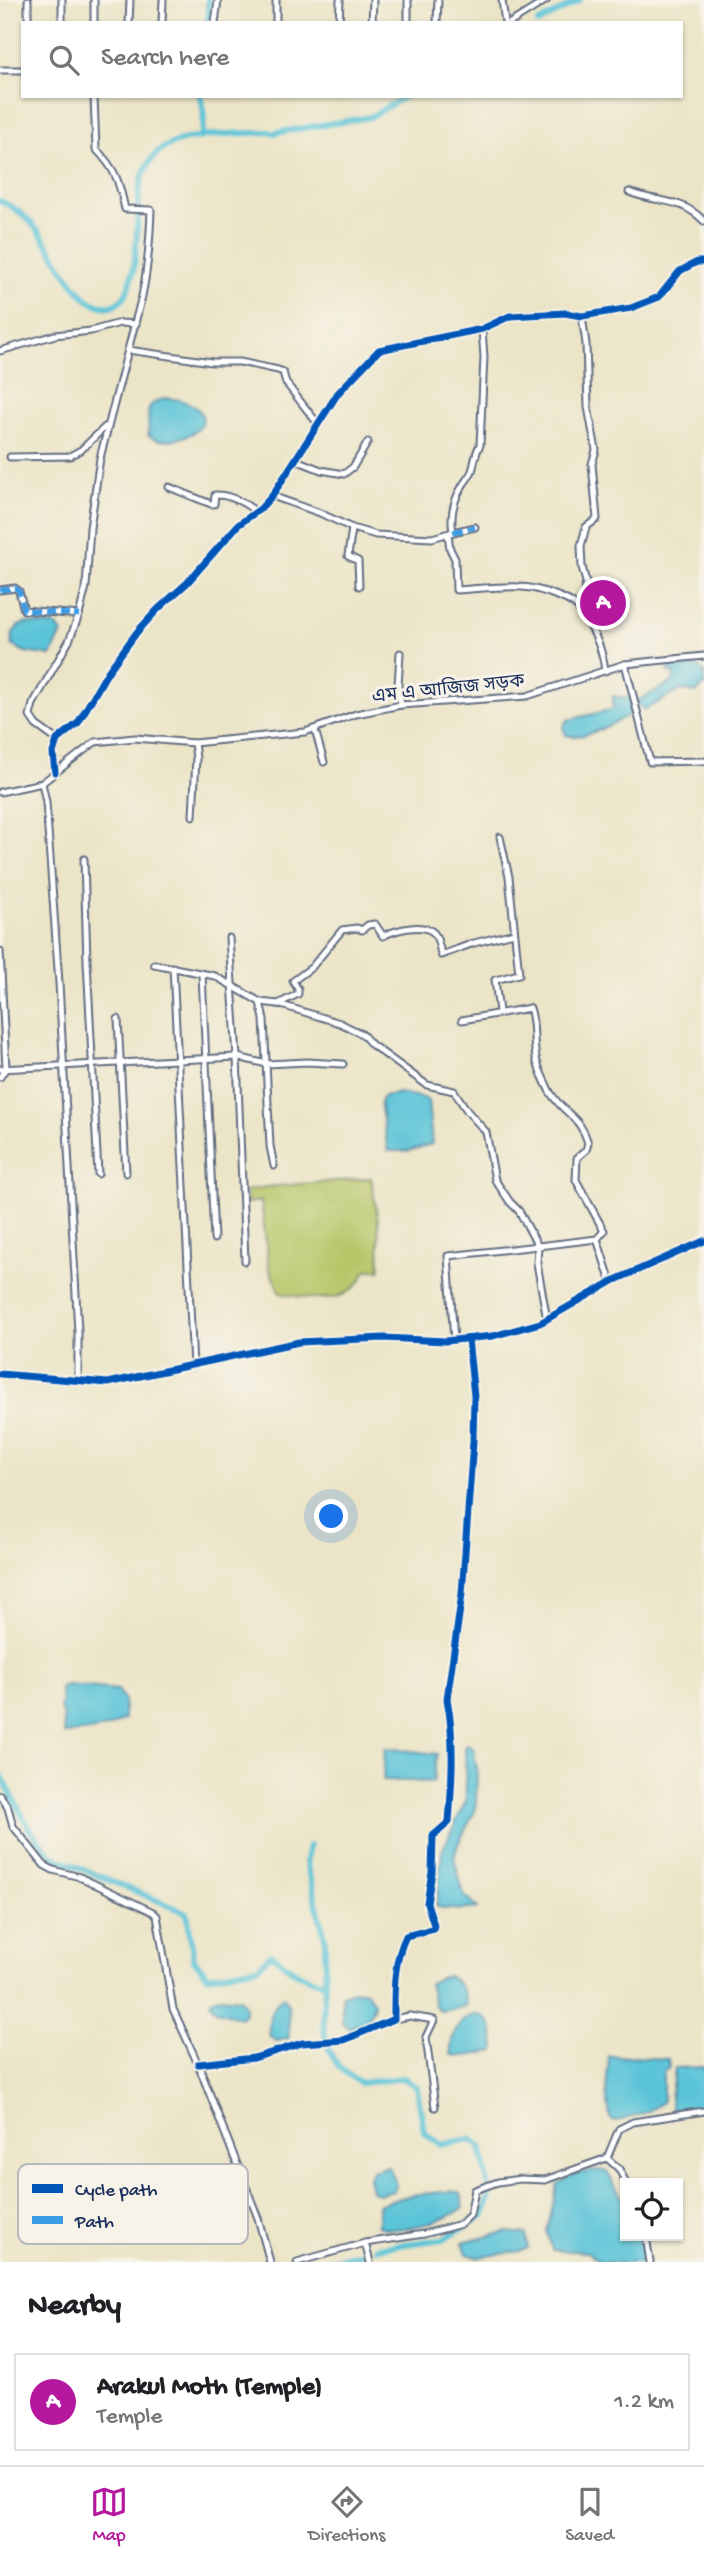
<!DOCTYPE html>
<meta charset="utf-8">
<style>
:root{--surface:#fff;--page:#f6f6f6;--text:#202124;--muted:#757577;--line:#e0e0e0;--accent:#b5179e}
body{margin:0;font-family:"Gochi Hand","Noto Sans Bengali",sans-serif;background:var(--page);color:var(--text)}
.controls{position:absolute;right:21px;bottom:21px;display:grid;overflow:hidden;border-radius:0px;box-shadow:0 2px 5px #0004}
.controls button{width:63px;height:63px;display:grid;place-items:center;padding:0;border:0;border-bottom:2px solid var(--line);background:var(--surface);color:var(--text);font:35px sans-serif}
.you{position:absolute;left:332px;top:1517px;width:24px;height:24px;margin:-18px;border:5px solid #fff;border-radius:50%;background:#1a73e8;box-shadow:0 0 0 10px #1a73e833}
.badge{display:grid;place-items:center;width:46px;height:46px;border-radius:50%;background:var(--accent);color:#fff;font-size:23px;font-weight:700}
.pin{position:absolute;translate:-50% -50%;border:4px solid #fff;box-shadow:0 2px 7px #0006}
.list{margin:0;padding:0;list-style:none}
h2{display:flex;justify-content:space-between;align-items:center;height:91px;margin:0;padding:0 28px;font-size:30px}
h2 small{font-size:23px;font-weight:400;color:var(--muted)}
.list li{display:grid;grid-template-columns:46px 1fr auto;gap:21px;align-items:center;box-sizing:border-box;height:98px;margin:0 14px 14px;padding:0 14px;border:2px solid var(--line);border-radius:0px}
.list b{display:block;font-size:26px;white-space:nowrap}
.list p{margin:0;font-size:23px;white-space:nowrap;color:var(--muted)}
.list em{font-size:23px;font-style:normal;color:var(--muted)}
.icon{flex:none;width:38px;height:38px;fill:none;stroke:currentColor;stroke-width:2;stroke-linecap:round;stroke-linejoin:round}
.map{position:relative;flex:none;width:704px;height:2262px;overflow:hidden}
.search{position:absolute;background:var(--surface);box-shadow:0 2px 5px #0004;left:21px;right:21px;top:21px;height:77px;display:flex;align-items:center;gap:18px;box-sizing:border-box;padding:0 24px;border-radius:0px;color:var(--muted);font-size:26px}
.sheet{height:203px;background:var(--surface)}
nav{display:flex;justify-content:space-around;align-items:center;box-sizing:border-box;height:98px;border-top:2px solid var(--line);background:var(--surface);font-size:19px;color:var(--muted)}
nav a{display:grid;justify-items:center;gap:4px}
nav .on{color:var(--accent)}
.map>svg:first-child{display:block}
.green{fill:#b7c668;stroke:#697a63;stroke-width:2}
.water{fill:#5cc4d8;stroke:#3c7a9b;stroke-width:2}
.lines{fill:none;stroke-linecap:round;stroke-linejoin:round}
.canal{stroke:#5cc4d8;stroke-width:6}
.minor-casing{stroke:#646e82;stroke-width:9}
.minor{stroke:#fff;stroke-width:5}
.quiet{stroke:#3b9de6;stroke-width:5;stroke-dasharray:10 5;stroke-linecap:butt}
.cycleway-casing{stroke:#f7f3e8;stroke-width:11}
.cycleway{stroke:#0057b8;stroke-width:7}
.labels{text-anchor:middle;stroke-width:6;stroke-linejoin:round;paint-order:stroke}
.street-label{font-size:19px;fill:#1b2f5e;stroke:#f7f3e8}
.key{fill:#f7f3e8;stroke:#b5b8bf;stroke-width:2}
.key-label{font-size:19px;fill:#1b2f5e}
</style>
<div class="map">
<svg width="704" height="2262" viewBox="0 0 704 2262">
<rect width="100%" height="100%" fill="#f7f3e8"/>
<filter id="ink" filterUnits="userSpaceOnUse"><feTurbulence type="fractalNoise" baseFrequency=".0143" numOctaves="2"/><feDisplacementMap in="SourceGraphic" scale="14" xChannelSelector="R" yChannelSelector="G"/><feConvolveMatrix kernelMatrix="1 2 1 2 8 2 1 2 1" color-interpolation-filters="sRGB"/></filter>
<filter id="wash" filterUnits="userSpaceOnUse"><feTurbulence type="fractalNoise" baseFrequency=".00686" numOctaves="4" result="noise"/><feDisplacementMap in="SourceGraphic" scale="28" xChannelSelector="R" yChannelSelector="G"/><feGaussianBlur stdDeviation="1.57" result="paint"/><feColorMatrix in="noise" values="0 0 0 0 0 0 0 0 0 0 0 0 0 0 0 0 0 1.4 0 .05"/><feComposite in="paint" operator="in"/></filter>
<g filter="url(#wash)">
<rect width="100%" height="100%" fill="#ebe4c6"/>
<path class="green" d="M 371,1178 L 378,1219 L 380,1270 L 366,1270 C 351,1308 312,1299 280,1293 L 269,1268 L 261,1201 L 247,1203 L 246,1191 L 266,1187 Z"/>
<g class="water">
<path d="M 166,398 C 204,400 221,430 175,439 C 164,441 157,442 148,435 C 151,416 140,405 166,398 Z"/>
<path d="M 26,623 L 57,626 L 62,633 L 51,656 L 25,652 L 12,645 C 11,633 15,626 26,623 Z"/>
<polygon points="673,662 677,662 679,667 697,666 704,672 704,685 696,693 681,690 644,710 638,705 638,700 673,682 674,674 669,672 668,668 673,668"/>
<path d="M 613,696 L 630,698 L 633,712 C 618,722 583,741 566,735 L 563,728 L 567,720 L 610,710 L 613,708 Z"/>
<polygon points="400,1093 424,1098 428,1101 432,1144 408,1151 388,1151 380,1102 384,1096"/>
<path d="M 67,1685 L 118,1690 L 124,1700 L 124,1719 C 109,1731 83,1731 64,1734 L 63,1714 L 60,1709 L 62,1702 L 60,1687 Z"/>
<path d="M 467,1744 L 473,1748 L 477,1769 L 476,1802 L 474,1813 L 458,1844 L 454,1858 L 464,1895 L 478,1908 C 464,1910 450,1911 436,1906 L 442,1851 L 466,1801 L 465,1749 Z"/>
<polygon points="385,1748 437,1754 433,1782 383,1780"/>
<path d="M 447,1976 C 459,1981 465,1992 466,2005 L 456,2009 L 440,2011 L 434,2004 L 429,1984 L 436,1979 Z"/>
<path d="M 353,1991 L 366,1991 L 374,2003 C 371,2019 365,2023 349,2028 L 342,2023 L 342,1995 Z"/>
<path d="M 283,1996 L 288,2005 L 289,2038 L 277,2041 L 270,2037 C 267,2020 270,2008 283,1996 Z"/>
<polygon points="220,1997 240,1999 245,2005 245,2014 240,2018 217,2011 210,2003 212,1999"/>
<path d="M 476,2014 C 495,2018 494,2035 495,2051 C 482,2052 463,2059 451,2054 C 450,2035 458,2020 476,2014 Z"/>
<path d="M 609,2056 L 668,2059 L 669,2068 L 663,2072 L 663,2101 C 651,2113 631,2117 614,2122 L 610,2118 L 606,2091 Z"/>
<polygon points="704,2067 704,2105 672,2110 670,2099 675,2068"/>
<polygon points="389,2166 396,2184 394,2191 379,2194 372,2192 369,2177 373,2171"/>
<polygon points="600,2170 607,2172 625,2203 625,2236 639,2236 644,2262 601,2262 587,2252 552,2250 547,2231 558,2184 574,2174"/>
<path d="M 452,2191 L 461,2194 L 464,2207 C 449,2220 397,2235 378,2226 L 378,2205 L 411,2195 Z"/>
<polygon points="508,2232 526,2234 528,2248 522,2251 478,2257 467,2254 463,2242"/>
</g>
<g class="lines">
<g class="canal">
<polyline points="208,23 208,0"/>
<polyline points="538,23 580,0"/>
<path d="M 200,96 C 205,107 205,127 200,138"/>
<polyline points="274,133 370,117 406,96"/>
<path d="M 0,201 C 39,216 51,257 76,287 C 82,294 87,301 96,304 C 147,325 133,208 141,182 C 143,172 149,162 156,154 C 178,131 238,135 269,132"/>
<path d="M 0,1773 L 30,1830 L 52,1856 L 187,1913 L 194,1960 L 208,1976 L 258,1967 L 271,1954 L 296,1973 L 325,1984 C 323,2011 319,2049 343,2070 C 348,2075 355,2079 361,2083 L 404,2078 L 417,2088 L 424,2132 L 441,2145 L 470,2139 L 481,2146 L 490,2195 L 484,2215 L 443,2239 L 376,2248"/>
<polyline points="309,1846 306,1862 325,1938 325,1984"/>
<polyline points="325,2262 363,2253"/>
</g>
</g>
</g>
<g filter="url(#ink)">
<g class="lines">
<g class="minor-casing">
<g id="minor">
<polyline points="276,0 276,23"/>
<polyline points="502,0 505,23"/>
<polyline points="28,23 28,0"/>
<polyline points="62,23 62,0"/>
<polyline points="94,23 94,0"/>
<polyline points="129,23 130,0"/>
<polyline points="162,23 163,0"/>
<polyline points="215,23 218,0"/>
<polyline points="339,23 340,0"/>
<polyline points="372,23 373,0"/>
<polyline points="408,23 408,0"/>
<polyline points="437,23 438,0"/>
<polyline points="510,23 547,0"/>
<polyline points="0,70 23,70"/>
<path d="M 629,192 C 659,204 679,196 704,221"/>
<polyline points="128,350 212,362 240,362 278,370 283,372 286,383 318,424"/>
<polyline points="0,351 55,335 91,331 120,323 136,324"/>
<polyline points="10,457 70,456 81,450 105,427"/>
<polyline points="296,460 321,470 344,474 353,467 368,442"/>
<path d="M 169,487 L 211,504 L 214,504 L 215,495 C 228,494 246,503 256,512"/>
<path d="M 272,496 L 320,513 L 352,528 L 376,535 L 432,538 L 453,532 C 450,516 454,499 463,485 C 466,480 470,476 472,471 C 475,462 475,453 480,445 L 484,357 L 482,329"/>
<polyline points="352,528 348,556 358,561 359,586"/>
<polyline points="453,532 475,527"/>
<path d="M 448,534 L 450,549 L 455,559 L 456,590 C 477,589 499,586 521,587 C 534,587 569,598 577,607 C 592,625 603,649 605,671"/>
<polyline points="0,590 15,588 19,591 24,610 79,615"/>
<polyline points="580,612 586,582 582,567 581,546 586,527 597,519 592,464 596,450 588,407 586,344 582,316"/>
<polyline points="400,653 398,686 401,705"/>
<polyline points="625,664 650,762 704,761"/>
<polyline points="315,730 324,762"/>
<path d="M 57,740 L 36,725 L 30,716 L 33,704 L 69,641 L 79,615 L 86,587 L 90,528 L 100,458 L 142,296 C 148,268 150,239 151,210 L 125,209 C 119,181 116,170 96,149 L 94,96"/>
<polyline points="55,772 53,753 57,740 78,723 107,673 137,632 158,609 187,583 238,525 260,509 272,496 338,393 379,350 482,329 510,316 565,313 582,316 631,308 659,297 680,271 697,262 704,262"/>
<polyline points="42,783 46,802 59,983 78,1332 78,1381"/>
<polyline points="0,792 42,783 95,742 135,738 194,743 305,732 356,714 401,705 527,696 625,664 704,656"/>
<polyline points="193,816 196,758 194,743"/>
<polyline points="84,859 87,961 98,1174"/>
<polyline points="229,938 237,1057 245,1261"/>
<polyline points="0,951 6,1068 0,1077"/>
<polyline points="154,964 215,976 260,1002 278,1004 340,1023 362,1034 372,1045 427,1085 454,1091 468,1112 486,1132 495,1180 510,1202 519,1211 538,1246 448,1256 454,1340"/>
<polyline points="173,967 193,1366"/>
<polyline points="202,974 214,1239"/>
<polyline points="260,1002 264,1019 270,1146 274,1166"/>
<path d="M 278,1004 L 298,994 L 298,989 L 293,981 L 312,967 L 342,930 L 357,928 L 362,930 L 368,925 L 375,924 L 383,936 C 395,930 423,922 434,933 C 438,938 440,949 441,955 L 474,943 L 514,933"/>
<polyline points="499,1012 495,980 519,974 509,877 500,837"/>
<polyline points="118,1019 126,1173"/>
<path d="M 462,1020 L 530,1008 C 536,1025 532,1044 537,1062 C 540,1072 545,1082 550,1092 C 564,1115 579,1114 588,1143 L 586,1150 L 577,1158 L 576,1180 L 604,1231 L 597,1239 L 611,1282"/>
<polyline points="0,1069 237,1057 267,1064 307,1062 343,1064"/>
<polyline points="547,1320 537,1263 538,1246 597,1239"/>
<polyline points="0,1374 108,1383 299,1342 384,1338 445,1341 493,1336 540,1323 615,1280 704,1241"/>
<polyline points="0,1795 8,1808 13,1826 44,1865 53,1870 80,1877 153,1912 157,1916 173,2009 198,2064 258,2218 270,2262"/>
<polyline points="394,2019 410,2016 434,2020 426,2037 435,2107"/>
<path d="M 198,2064 L 254,2058 L 302,2043 L 344,2040 L 394,2019 C 394,1990 393,1963 406,1936 L 433,1929 L 434,1925 L 427,1903 L 432,1872 L 433,1836 L 449,1822 C 452,1782 455,1739 447,1699 L 462,1594 L 473,1441 L 474,1396 L 468,1339"/>
<polyline points="607,2158 619,2169 626,2183"/>
<polyline points="646,2236 650,2262"/>
<polyline points="365,2243 370,2262"/>
<polyline points="297,2262 365,2243 424,2234 461,2224 470,2215 475,2190 498,2182 520,2179 545,2180 607,2158 619,2129 633,2122 704,2111"/>
</g>
</g>
<use href="#minor" class="minor"/>
<g class="quiet">
<polyline points="453,532 475,527"/>
<polyline points="0,590 15,588 19,591 24,610 79,615"/>
</g>
<g class="cycleway-casing">
<g id="cycleway">
<polyline points="55,772 53,753 57,740 78,723 107,673 137,632 158,609 187,583 238,525 260,509 272,496 338,393 379,350 482,329 510,316 565,313 582,316 631,308 659,297 680,271 697,262 704,262"/>
<polyline points="0,1374 108,1383 299,1342 384,1338 445,1341 493,1336 540,1323 615,1280 704,1241"/>
<path d="M 198,2064 L 254,2058 L 302,2043 L 344,2040 L 394,2019 C 394,1990 393,1963 406,1936 L 433,1929 L 434,1925 L 427,1903 L 432,1872 L 433,1836 L 449,1822 C 452,1782 455,1739 447,1699 L 462,1594 L 473,1441 L 474,1396 L 468,1339"/>
</g>
</g>
<use href="#cycleway" class="cycleway"/>
</g>
</g>
<g class="labels">
<g class="street-label">
<text transform="translate(448 687) rotate(-6)" y="7">এম এ আজিজ সড়ক</text>
</g>
</g>
<rect x="18" y="2164" width="230" height="80" rx="10" class="key"/>
<rect x="32" y="2184" width="31" height="9" fill="#0057b8"/>
<rect x="32" y="2216" width="31" height="8" fill="#3b9de6"/>
<g class="key-label">
<text x="75" y="2195">Cycle path</text>
<text x="75" y="2227">Path</text>
</g>
</svg>
<div class="controls">
<button><svg class="icon" aria-label="locate" viewBox="0 0 24 24"><circle cx="12" cy="12" r="6"/><path d="M12 2v4M12 18v4M2 12h4M18 12h4"/></svg></button>
</div>
<div class="you"></div>
<div class="pin badge" style="left:603px;top:603px">A</div>
<div class="search"><svg class="icon" aria-label="search" viewBox="0 0 24 24"><circle cx="10" cy="10" r="6"/><path d="M15 15l6 6"/></svg>Search here</div>
</div>
<section class="sheet">
<h2>Nearby<small></small></h2>
<ul class="list">
<li><span class="badge">A</span><div><b>Arakul Moth (Temple)</b><p>Temple</p></div><em>1.2 km</em></li>
</ul>
</section>
<nav>
<a class="on"><svg class="icon" aria-label="map" viewBox="0 0 24 24"><path d="M3 6l6-2 6 2 6-2v14l-6 2-6-2-6 2zM9 4v14M15 6v14"/></svg>Map</a>
<a><svg class="icon" aria-label="directions" viewBox="0 0 24 24"><path d="M12 3l9 9-9 9-9-9zM9 14v-3h6M13 9l2 2-2 2"/></svg>Directions</a>
<a><svg class="icon" aria-label="saved" viewBox="0 0 24 24"><path d="M7 4h10v16l-5-4-5 4z"/></svg>Saved</a>
</nav>
